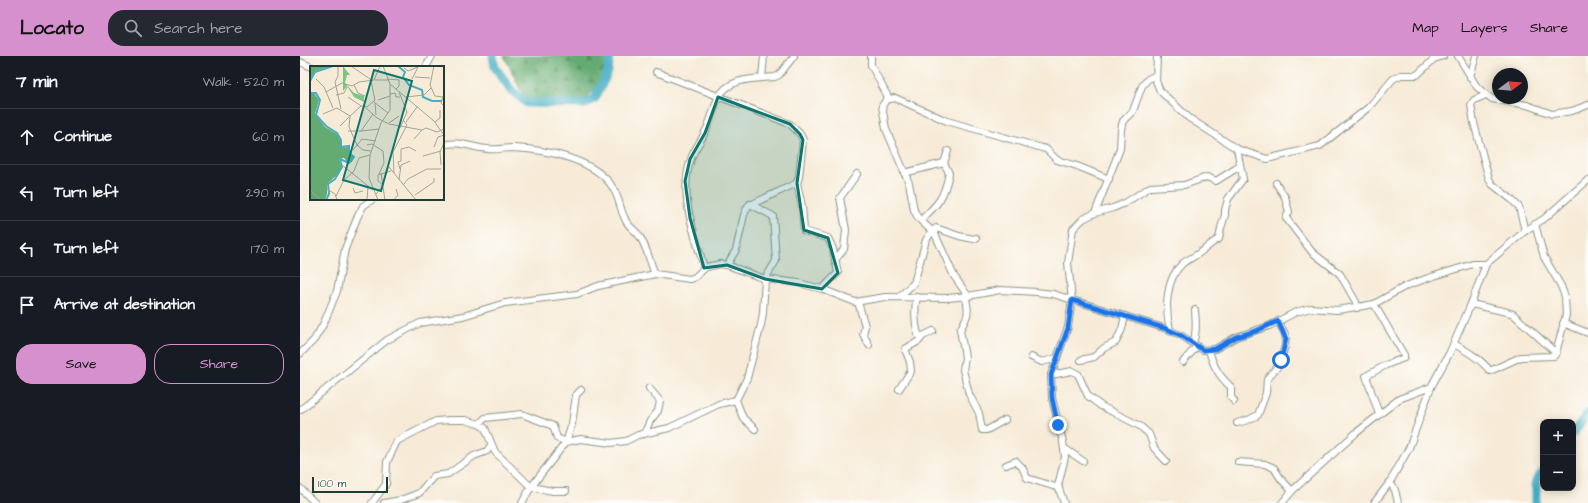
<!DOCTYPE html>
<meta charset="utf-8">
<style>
:root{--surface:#171b24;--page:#242831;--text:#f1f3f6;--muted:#9ea1a6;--line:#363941;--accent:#d690ce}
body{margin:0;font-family:"Architects Daughter",sans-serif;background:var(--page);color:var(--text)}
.controls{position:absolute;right:12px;bottom:12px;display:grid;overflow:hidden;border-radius:8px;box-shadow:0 2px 10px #0003}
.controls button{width:36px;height:36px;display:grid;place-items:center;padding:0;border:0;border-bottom:1px solid var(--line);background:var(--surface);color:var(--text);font:20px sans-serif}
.compass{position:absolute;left:1192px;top:12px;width:36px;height:36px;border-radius:50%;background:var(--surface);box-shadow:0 2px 10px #0003;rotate:74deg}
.scale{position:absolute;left:12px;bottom:10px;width:76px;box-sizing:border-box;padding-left:4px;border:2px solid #1f3d34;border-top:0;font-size:11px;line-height:14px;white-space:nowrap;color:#1f3d34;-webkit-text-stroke:3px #fdfcf7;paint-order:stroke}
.stop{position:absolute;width:12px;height:12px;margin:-9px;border:3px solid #1a73e8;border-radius:50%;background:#fff}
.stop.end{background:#1a73e8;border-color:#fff;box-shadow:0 1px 4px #0008}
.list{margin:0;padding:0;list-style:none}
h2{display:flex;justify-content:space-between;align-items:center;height:52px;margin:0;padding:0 16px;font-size:17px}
h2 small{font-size:13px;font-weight:400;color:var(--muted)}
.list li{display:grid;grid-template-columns:26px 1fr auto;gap:12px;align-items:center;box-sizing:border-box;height:56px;padding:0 16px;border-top:1px solid var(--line)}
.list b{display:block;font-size:15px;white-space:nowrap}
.list em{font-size:13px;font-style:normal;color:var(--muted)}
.actions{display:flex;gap:8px;padding:12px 16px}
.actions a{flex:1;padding:9px 0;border:1px solid var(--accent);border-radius:16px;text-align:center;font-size:14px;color:var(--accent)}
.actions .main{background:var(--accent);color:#111}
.icon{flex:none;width:22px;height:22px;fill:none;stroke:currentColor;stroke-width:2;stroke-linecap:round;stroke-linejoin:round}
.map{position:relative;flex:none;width:1288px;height:447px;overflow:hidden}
header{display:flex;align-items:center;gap:24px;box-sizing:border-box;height:56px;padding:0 20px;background:var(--accent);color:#111}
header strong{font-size:19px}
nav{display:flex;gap:22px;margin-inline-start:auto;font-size:14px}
.search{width:280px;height:36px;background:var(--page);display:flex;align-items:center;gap:10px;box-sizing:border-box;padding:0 14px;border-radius:16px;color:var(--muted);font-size:15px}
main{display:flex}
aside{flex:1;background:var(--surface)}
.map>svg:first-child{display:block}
.forest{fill:url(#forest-firs);stroke:#427453}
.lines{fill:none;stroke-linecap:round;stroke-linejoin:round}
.river{stroke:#45aec4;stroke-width:9}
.minor-casing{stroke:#8b9486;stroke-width:8}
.minor{stroke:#fff;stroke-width:6}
.route{stroke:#1a73e8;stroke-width:5}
.marked{fill:#0f766e;fill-opacity:0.2;stroke:#0f766e;stroke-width:3;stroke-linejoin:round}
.inset-river{fill:none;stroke:#45aec4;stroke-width:2}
.inset-road{fill:none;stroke:#a1a596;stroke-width:1}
.view{fill:#0f766e;fill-opacity:0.15;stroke:#0f766e;stroke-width:2}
.inset-edge{fill:none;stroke:#1f3d34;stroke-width:2}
</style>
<header>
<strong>Locato</strong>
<div class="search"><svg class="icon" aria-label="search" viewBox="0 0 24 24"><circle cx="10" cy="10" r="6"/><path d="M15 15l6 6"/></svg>Search here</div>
<nav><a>Map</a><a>Layers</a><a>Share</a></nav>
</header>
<main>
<aside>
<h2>7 min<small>Walk · 520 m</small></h2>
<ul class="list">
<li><svg class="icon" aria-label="ahead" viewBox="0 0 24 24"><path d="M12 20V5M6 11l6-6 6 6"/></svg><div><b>Continue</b></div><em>60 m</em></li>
<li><svg class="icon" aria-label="left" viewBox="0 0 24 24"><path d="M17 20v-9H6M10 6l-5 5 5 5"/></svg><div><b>Turn left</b></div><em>290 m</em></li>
<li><svg class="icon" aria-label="left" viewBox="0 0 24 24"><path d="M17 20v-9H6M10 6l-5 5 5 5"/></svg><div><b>Turn left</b></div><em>170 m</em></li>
<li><svg class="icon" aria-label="arrive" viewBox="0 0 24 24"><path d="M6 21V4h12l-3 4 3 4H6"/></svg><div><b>Arrive at destination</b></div></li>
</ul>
<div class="actions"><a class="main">Save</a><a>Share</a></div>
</aside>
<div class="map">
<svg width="1288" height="447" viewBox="0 0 1288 447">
<defs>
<pattern id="forest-firs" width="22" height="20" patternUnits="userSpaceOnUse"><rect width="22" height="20" fill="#64ab72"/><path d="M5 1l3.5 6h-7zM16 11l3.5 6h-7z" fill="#528c5e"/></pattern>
</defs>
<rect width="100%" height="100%" fill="#fdfcf7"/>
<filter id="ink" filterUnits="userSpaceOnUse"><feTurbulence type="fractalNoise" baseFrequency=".025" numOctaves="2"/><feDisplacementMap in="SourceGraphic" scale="8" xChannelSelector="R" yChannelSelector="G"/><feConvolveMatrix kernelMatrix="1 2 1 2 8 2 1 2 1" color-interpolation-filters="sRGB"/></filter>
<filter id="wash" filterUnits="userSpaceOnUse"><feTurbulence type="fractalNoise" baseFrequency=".012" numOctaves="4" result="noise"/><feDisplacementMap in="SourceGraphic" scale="16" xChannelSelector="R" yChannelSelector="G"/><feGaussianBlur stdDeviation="0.9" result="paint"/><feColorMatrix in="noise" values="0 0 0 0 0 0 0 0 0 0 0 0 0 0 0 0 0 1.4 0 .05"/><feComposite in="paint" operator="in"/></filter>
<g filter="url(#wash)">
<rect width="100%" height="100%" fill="#f7ebd8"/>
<polygon class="forest" points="204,0 307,0 305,22 283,46 225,43"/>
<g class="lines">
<g class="river">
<polyline points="193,0 195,11 212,35 227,47 285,48 295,42 308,16 310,0"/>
<polyline points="1273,377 1288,357"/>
<polyline points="1236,447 1236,425 1243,416"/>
</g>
</g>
</g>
<g filter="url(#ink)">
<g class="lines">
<g class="minor-casing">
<g id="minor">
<polyline points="571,0 571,9 589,43"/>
<polyline points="857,0 856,25 860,35 889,62 937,93 967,103 1020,90 1069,51 1093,23 1101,19 1117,19 1134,3 1143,0"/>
<polyline points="1158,0 1177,31 1192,43 1227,49 1252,58 1272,55 1288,49"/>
<polyline points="0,6 12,11"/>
<polyline points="126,11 132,0"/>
<polyline points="356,16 490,68 500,78 503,84 499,121 497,127 502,150 504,175 528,182 533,193 538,217 522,233"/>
<polyline points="1170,21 1176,0"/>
<polyline points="462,22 464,0"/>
<polyline points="1186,39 1174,44 1171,49 1174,67 1189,123 1192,128 1211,143 1219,151 1225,175"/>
<path d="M 143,89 C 159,84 172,92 188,93 C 196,94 204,92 212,92 C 243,93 296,103 313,132 C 319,141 320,153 325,163 C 328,171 336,174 340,181 C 347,192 350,206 355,218"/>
<polyline points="604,117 644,107"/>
<polyline points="976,127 985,141 989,156 986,162 1012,196 1040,218 1056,246 1057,252"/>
<polyline points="450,148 473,160 476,205 465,223 463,257 461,269 447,322 436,344 443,362 455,373"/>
<polyline points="795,157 813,152 825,147 850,131 884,129 907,121 916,125 940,110"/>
<path d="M 621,164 C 639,147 644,142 649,117 L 644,107 L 648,95"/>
<polyline points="535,204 544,193 546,174 540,142 557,118"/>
<polyline points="427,209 436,194 444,159 448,150 497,127"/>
<path d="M 404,212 C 395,177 378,140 391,103 C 394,93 401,86 405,76 C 411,66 413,53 418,42 C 429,21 455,23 475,21 L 479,19 L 494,0"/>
<polyline points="600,240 614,227 626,184 632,175 636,172 659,180 674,183 676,182"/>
<path d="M 665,240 C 670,256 668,260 660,274 L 665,301 L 663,314 L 669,338 L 679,357 L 682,374 L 687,374 L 705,364"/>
<polyline points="668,240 654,220 635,178 618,162 614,154 609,127 586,73 582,50 586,44 595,42 647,65 742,92 746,93 757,104 777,110 809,123"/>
<path d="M 617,241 C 614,253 615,267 618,279 L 623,280 L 633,275"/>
<polyline points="558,246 565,270 563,278 569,289"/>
<polyline points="1074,248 1104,299 1104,302 1086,309 1066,320 1079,358"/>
<polyline points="1171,248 1207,256 1213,258 1256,297"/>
<polyline points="1263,267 1288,277"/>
<path d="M 870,274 C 865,253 865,223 883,207 C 889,203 896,200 902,195 C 908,191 912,186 919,183 L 921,172 L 925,159 L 925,154 L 928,143 L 943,123 L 937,93"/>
<path d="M 893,287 C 897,277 896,265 895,254"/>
<path d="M 1154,288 C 1167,295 1181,303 1190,315 L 1221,301 L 1254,300 L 1256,297 L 1266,259 L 1265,241 L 1261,230 L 1244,201 L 1235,168"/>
<path d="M 909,294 C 913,310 919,320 931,331 L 931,341 L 934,345"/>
<polyline points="0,298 14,284 24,267 37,235 45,193 57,162 63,150 73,143"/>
<polyline points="731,301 742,306 757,302"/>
<polyline points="781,304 794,301 804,292 816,286 822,273 825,260"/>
<polyline points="883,306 897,290"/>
<polyline points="751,319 772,315 778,318 788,340 801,350 840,370 849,378 854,392 866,405"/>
<polyline points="599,333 611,315 610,306 605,293 619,285 623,280"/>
<polyline points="0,354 87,284 120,267 163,260 205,247 277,238 298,230 355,218 390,223 395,221 406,211 420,208 427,209 465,223 499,227 522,233 555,246 585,241 648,242 668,240 700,234 736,236 753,238 867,273 882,280 903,294 915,293 936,281 969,270 996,256 1011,252 1037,254 1063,250 1074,248 1106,230 1128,222 1173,208 1186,208"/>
<polyline points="937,367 948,364 958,359 966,337 967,323 979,309 985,290 986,280 978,265"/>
<polyline points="179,368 185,362 222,358 253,370 257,382 266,386 281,383 311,387 326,385 338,379 369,372 419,348 436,344"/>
<polyline points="344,378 350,365 358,355 360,345 349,332"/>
<polyline points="764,392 783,405"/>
<polyline points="938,406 965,408 974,412 981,423 992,435"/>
<polyline points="706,409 716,405 722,411 727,422 759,432"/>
<polyline points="1090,426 1095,434 1098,447"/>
<polyline points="0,432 15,447"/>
<polyline points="72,447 86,428 87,406 97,385 136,365 150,364 165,364 179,368 185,372 195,396 231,431 253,435 266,435"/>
<polyline points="84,447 101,444 119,437 134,420 148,418 174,400 187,395 191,389"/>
<polyline points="222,447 231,431 266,386 272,368 276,339 281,334"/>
<polyline points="764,447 758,430 765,401 763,386 752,342 751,319 768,271 772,244 768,207 773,173 783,163 795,157 820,93 821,73 823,65 833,55 842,30 848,23 856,19"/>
<polyline points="982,447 993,434 1056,377 1099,343 1131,331"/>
<polyline points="1074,447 1090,426 1109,392 1131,331 1149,298 1171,248 1186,208 1225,175 1245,162 1288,124"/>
</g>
</g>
<use href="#minor" class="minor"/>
</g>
</g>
<g class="lines" filter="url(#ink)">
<polyline class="route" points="758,369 752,342 751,319 768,272 772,244 867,273 882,280 903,294 915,293 936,281 956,275 978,265 986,283 981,304"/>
</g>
<path class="marked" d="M 418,41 L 490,68 L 500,78 L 503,84 L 497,127 L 504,174 L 528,182 L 538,217 L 522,233 L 465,223 L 427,209 L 404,212 L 390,162 L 385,125 L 390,103 L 405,77 Z"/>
<g transform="translate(10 10)">
<rect width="134" height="134" fill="#f7ebd8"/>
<path d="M 33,0 L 40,9 L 37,9 L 35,17 L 44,27 L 54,30 L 54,36 L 44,31 L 37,20 L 33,25 Z" fill="#7bc684"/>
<path d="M 0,0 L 22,0 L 5,5 L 0,13 ZM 4,27 L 9,34 L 5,48 L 15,61 L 27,68 L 30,74 L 30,82 L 39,81 L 38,87 L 44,91 L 42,96 L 38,97 L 34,92 L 29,93 L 32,101 L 28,108 L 17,118 L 17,128 L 15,134 L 0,134 L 0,28 Z" fill="#64ab72"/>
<path class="inset-river" d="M 88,0 L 95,6 L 93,11 L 99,19 L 112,24 L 113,31 L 122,35 L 132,35M 0,15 L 5,6 L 23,0M 0,27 L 6,27 L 10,34 L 6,49 L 16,60 L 27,67 L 31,74 L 31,81 L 39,80 L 39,87 L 44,91 L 39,97 L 30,93 L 32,101 L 25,113 L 18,118 L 19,128 L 16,134"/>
<path class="inset-road" d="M 28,0 L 28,10 L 25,16 L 31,43M 41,0 L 63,15M 73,0 L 80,18 L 124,55 L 134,69M 124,0 L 120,19 L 125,30 L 133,31M 94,2 L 98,5 L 108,1M 105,11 L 120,12M 6,13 L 14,21 L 23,42M 77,13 L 89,14 L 89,20 L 86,23M 102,13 L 108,1M 65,14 L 78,14M 44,19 L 48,27 L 55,30M 16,26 L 32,17 L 42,20 L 49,16 L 64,14 L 70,0M 89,26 L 97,46 L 90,62M 80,28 L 85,27 L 86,31 L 90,31M 134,28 L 131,37 L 134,40M 26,29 L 34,27 L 37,21M 38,31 L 51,40M 96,31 L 114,29 L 121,22M 68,34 L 80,30M 64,36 L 78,47M 65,37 L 66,49M 56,42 L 67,52 L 79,58 L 112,64 L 116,62 L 127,66 L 134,63M 13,48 L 27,42 L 40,50M 96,56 L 107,41M 125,56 L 130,52 L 130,44M 79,57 L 89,50M 30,60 L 39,51M 38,65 L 51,65M 51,65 L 63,48M 51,65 L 69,63M 104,73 L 112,64M 57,79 L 62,78 L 73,85 L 74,97 L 69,108M 124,81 L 128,71 L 134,69M 43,84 L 52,73 L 66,75M 61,85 L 53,84 L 47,79 L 39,61 L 40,50 L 51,40 L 57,41 L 65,34 L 61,15M 113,90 L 131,85M 32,99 L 63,124M 131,99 L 130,86 L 134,77M 79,101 L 106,134M 90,103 L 88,96 L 91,95 L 91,83 L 99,81 L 106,85M 84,107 L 83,86 L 97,59 L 93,54M 89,114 L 91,99 L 100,95M 73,119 L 68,115 L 68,109 L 81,105M 93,119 L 98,113 L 117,103 L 131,103M 73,121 L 75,134M 43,122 L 45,127 L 53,125M 17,123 L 25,128 L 27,134M 0,124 L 11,134M 66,128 L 73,120 L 71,107M 105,129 L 124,116 L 124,112M 26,130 L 34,114 L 44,105 L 49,92 L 60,89M 57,134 L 58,121M 68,134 L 59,112 L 60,89 L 71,57 L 80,44 L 80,18M 84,134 L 88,129 L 86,123"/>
<path class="view" d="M 64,4 L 102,15 L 71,125 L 33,114 Z"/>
<rect width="134" height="134" class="inset-edge"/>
</g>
</svg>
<div class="controls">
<button>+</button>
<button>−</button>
</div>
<svg class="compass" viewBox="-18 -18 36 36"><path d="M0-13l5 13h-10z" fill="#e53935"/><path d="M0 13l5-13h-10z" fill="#9ea1a6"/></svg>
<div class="scale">100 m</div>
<div class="stop" style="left:981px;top:304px"></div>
<div class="stop end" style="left:758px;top:369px"></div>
</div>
</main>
